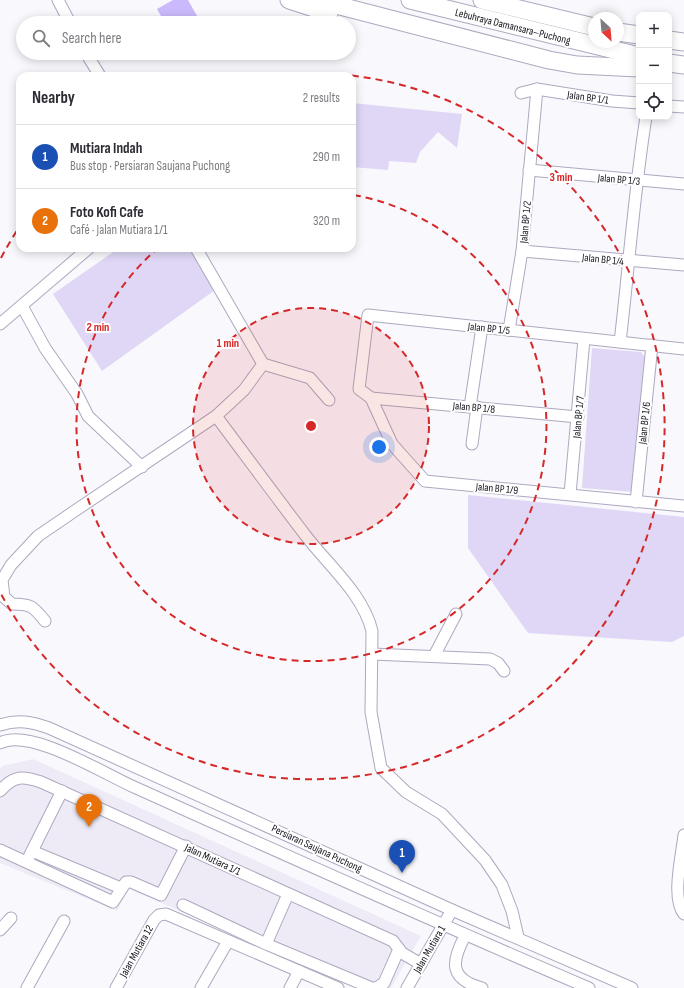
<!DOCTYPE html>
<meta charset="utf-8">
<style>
:root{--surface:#fff;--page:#f7f7f7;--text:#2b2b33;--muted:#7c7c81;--line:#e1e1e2;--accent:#ea580c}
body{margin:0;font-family:"Sofia Sans Condensed",sans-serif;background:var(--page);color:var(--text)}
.controls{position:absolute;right:12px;top:12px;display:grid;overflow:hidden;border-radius:8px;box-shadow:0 2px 10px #0003}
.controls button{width:36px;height:36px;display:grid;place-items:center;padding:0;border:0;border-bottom:1px solid var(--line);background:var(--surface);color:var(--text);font:20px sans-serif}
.compass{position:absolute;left:588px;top:12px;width:36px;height:36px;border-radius:50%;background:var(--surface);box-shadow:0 2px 10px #0003;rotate:154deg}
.you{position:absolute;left:379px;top:447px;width:14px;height:14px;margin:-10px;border:3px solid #fff;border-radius:50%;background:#1a73e8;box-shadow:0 0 0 6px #1a73e833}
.badge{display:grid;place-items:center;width:26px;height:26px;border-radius:50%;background:var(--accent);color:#fff;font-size:13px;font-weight:700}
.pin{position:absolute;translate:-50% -33px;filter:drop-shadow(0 1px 2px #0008)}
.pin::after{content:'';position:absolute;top:21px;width:14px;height:12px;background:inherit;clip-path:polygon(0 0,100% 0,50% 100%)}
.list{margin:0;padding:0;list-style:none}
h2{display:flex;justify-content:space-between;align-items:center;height:52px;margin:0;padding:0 16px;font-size:17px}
h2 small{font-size:13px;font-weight:400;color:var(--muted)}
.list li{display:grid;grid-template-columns:26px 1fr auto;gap:12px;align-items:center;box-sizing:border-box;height:64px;padding:0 16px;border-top:1px solid var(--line)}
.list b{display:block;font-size:15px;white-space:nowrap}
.list p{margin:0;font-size:13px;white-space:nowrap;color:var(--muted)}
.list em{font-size:13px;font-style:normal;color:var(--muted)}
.icon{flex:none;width:22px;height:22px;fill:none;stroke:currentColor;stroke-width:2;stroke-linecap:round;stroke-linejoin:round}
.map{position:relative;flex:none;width:684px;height:988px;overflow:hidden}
.search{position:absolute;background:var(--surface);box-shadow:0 2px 10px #0003;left:16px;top:16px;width:340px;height:44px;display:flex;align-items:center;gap:10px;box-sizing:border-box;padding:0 14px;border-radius:22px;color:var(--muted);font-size:15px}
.panel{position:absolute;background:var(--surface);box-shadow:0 2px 10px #0003;left:16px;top:72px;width:340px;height:180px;border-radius:12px}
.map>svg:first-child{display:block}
.built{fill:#eeebf7}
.green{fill:#dfd7f5}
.water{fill:#cbb9fb}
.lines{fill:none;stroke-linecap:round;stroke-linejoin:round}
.minor-casing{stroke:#aea8bf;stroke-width:13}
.highway-casing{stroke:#aea8bf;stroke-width:19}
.minor{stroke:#fff;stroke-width:11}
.highway{stroke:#fff;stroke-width:17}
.ring{fill:none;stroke:#d62828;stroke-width:2;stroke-dasharray:7 5}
.labels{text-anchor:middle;stroke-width:4;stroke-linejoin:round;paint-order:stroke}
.street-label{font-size:11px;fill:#15131b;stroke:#fff}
.centre{fill:#d62828;stroke:#fff;stroke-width:2}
.ring-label{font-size:12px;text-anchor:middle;font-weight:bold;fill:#d62828;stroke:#fff;stroke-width:4;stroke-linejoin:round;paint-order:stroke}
</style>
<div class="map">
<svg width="684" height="988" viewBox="0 0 684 988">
<rect width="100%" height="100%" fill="#f9f8fd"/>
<polygon class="built" points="33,759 421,936 391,988 359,988 129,889 117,911 0,863 0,769 2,766"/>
<g class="green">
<polygon points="352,103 462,114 457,148 438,132 420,152 416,163 389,161 388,170 352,167"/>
<polygon points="119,248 190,248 215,290 102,371 53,294"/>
<polygon points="592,348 641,352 648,362 634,492 582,488"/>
<polygon points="468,495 684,517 684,636 672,642 528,633 468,548"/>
</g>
<polygon class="water" points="173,0 188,0 201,23 165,23 157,9"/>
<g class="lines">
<g class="minor-casing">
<g id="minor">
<polyline points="58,0 70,23"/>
<polyline points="86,53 100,76"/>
<polyline points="521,93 537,89 612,101 639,103"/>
<polyline points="669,106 684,107"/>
<polyline points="529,170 684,184"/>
<path d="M 196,248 L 263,364 L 244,390 L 216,416 C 246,456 276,497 306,536 C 329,566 363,594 372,631 L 371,712 L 381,768 L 406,792 L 442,814 L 485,860 L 502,885 L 512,911 L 518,937"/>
<polyline points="522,251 684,265"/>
<polyline points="22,306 45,348 77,394 88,416 142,467"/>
<polyline points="0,324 89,248"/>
<polyline points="509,330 522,251 537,89"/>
<path d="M 620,342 C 629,267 634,192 646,117"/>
<polyline points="684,349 368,315 359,389 371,398 392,444 425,481 684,506"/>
<polyline points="263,364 310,378 329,400"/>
<polyline points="371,398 578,417"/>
<polyline points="470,407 482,327"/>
<polyline points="472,444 477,407"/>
<polyline points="570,494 584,339"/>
<polyline points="636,502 652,345"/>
<path d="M 45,621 C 33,606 31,604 12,604 L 4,597 L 2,580 L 11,565 L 38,536 L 82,506 L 216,416"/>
<polyline points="372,654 490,659 498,663 504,671"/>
<polyline points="434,656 456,614"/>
<path d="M 0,725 C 18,719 32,722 49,728 L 452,910 L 632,988"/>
<path d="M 0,743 C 30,727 104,774 134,787 C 285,855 437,923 589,988"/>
<path d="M 0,791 C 14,775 23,776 41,782 L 393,941 L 402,953 L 421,964"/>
<path d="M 684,835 C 682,854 671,899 684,914"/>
<polyline points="0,850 113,902 126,882 131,882 161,895 186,846"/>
<polyline points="32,851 121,888"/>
<polyline points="29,857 62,791"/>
<polyline points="183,905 266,944 372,988"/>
<polyline points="0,930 11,918"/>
<path d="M 465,936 C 451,962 449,979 482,988"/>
<polyline points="266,944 288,894"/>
<polyline points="27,988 64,921"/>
<polyline points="116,988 154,920 159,915 166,914 338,988"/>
<polyline points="201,988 228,941"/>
<polyline points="290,988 299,971"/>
<polyline points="376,988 384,983 399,949"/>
<polyline points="407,988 452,910"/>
</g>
</g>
<g class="highway-casing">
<g id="highway">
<polyline points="289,0 329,13"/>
<polyline points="317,0 549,60 577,65 639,68"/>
<polyline points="410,0 639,56"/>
<polyline points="482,0 594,27"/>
<polyline points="618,32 639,35"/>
<polyline points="669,40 684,42"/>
<polyline points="669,63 684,65"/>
</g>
</g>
<use href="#minor" class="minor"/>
<use href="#highway" class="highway"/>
</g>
<circle cx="311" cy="426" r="118" fill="#d62828" fill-opacity=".12"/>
<g class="ring">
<circle cx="311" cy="426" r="118"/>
<path d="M354 195A235 235 0 1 1 157 249"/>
<path d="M1 258A353 353 0 0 1 18 229M268 76A353 353 0 1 1 1 594"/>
</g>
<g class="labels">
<g class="street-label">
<text transform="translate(513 26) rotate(14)" y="4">Lebuhraya Damansara–Puchong</text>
<text transform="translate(588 97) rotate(8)" y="4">Jalan BP 1/1</text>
<text transform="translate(619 179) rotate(5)" y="4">Jalan BP 1/3</text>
<text transform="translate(525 222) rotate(-85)" y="4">Jalan BP 1/2</text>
<text transform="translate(603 259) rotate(6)" y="4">Jalan BP 1/4</text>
<text transform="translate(489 328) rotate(6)" y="4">Jalan BP 1/5</text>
<text transform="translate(474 407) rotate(5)" y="4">Jalan BP 1/8</text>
<text transform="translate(578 417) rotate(-85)" y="4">Jalan BP 1/7</text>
<text transform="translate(644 423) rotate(-84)" y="4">Jalan BP 1/6</text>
<text transform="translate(497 488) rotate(5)" y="4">Jalan BP 1/9</text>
<text transform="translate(317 848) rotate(25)" y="4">Persiaran Saujana Puchong</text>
<text transform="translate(213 859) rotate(25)" y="4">Jalan Mutiara 1/1</text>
<text transform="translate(429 949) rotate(-60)" y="4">Jalan Mutiara 1</text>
<text transform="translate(136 951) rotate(-61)" y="4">Jalan Mutiara 12</text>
</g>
</g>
<circle cx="311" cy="426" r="6" class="centre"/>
<g class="ring-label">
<text x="561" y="181">3 min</text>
<text x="98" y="331">2 min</text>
<text x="228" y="347">1 min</text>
</g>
</svg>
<div class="controls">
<button>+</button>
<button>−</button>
<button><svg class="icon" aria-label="locate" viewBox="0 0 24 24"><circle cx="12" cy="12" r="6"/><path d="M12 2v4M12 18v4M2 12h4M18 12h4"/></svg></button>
</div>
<svg class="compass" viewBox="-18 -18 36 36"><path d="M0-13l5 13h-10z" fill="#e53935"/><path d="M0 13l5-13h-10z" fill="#7c7c81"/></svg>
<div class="you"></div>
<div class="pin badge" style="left:402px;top:873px;background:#1a4fb4">1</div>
<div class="pin badge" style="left:89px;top:827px;background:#e8710a">2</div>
<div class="search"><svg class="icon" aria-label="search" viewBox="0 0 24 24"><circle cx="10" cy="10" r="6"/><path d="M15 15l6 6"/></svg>Search here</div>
<section class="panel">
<h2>Nearby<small>2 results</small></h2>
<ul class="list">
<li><span class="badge" style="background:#1a4fb4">1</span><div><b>Mutiara Indah</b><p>Bus stop · Persiaran Saujana Puchong</p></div><em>290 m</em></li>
<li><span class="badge" style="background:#e8710a">2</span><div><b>Foto Kofi Cafe</b><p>Café · Jalan Mutiara 1/1</p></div><em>320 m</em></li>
</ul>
</section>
</div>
